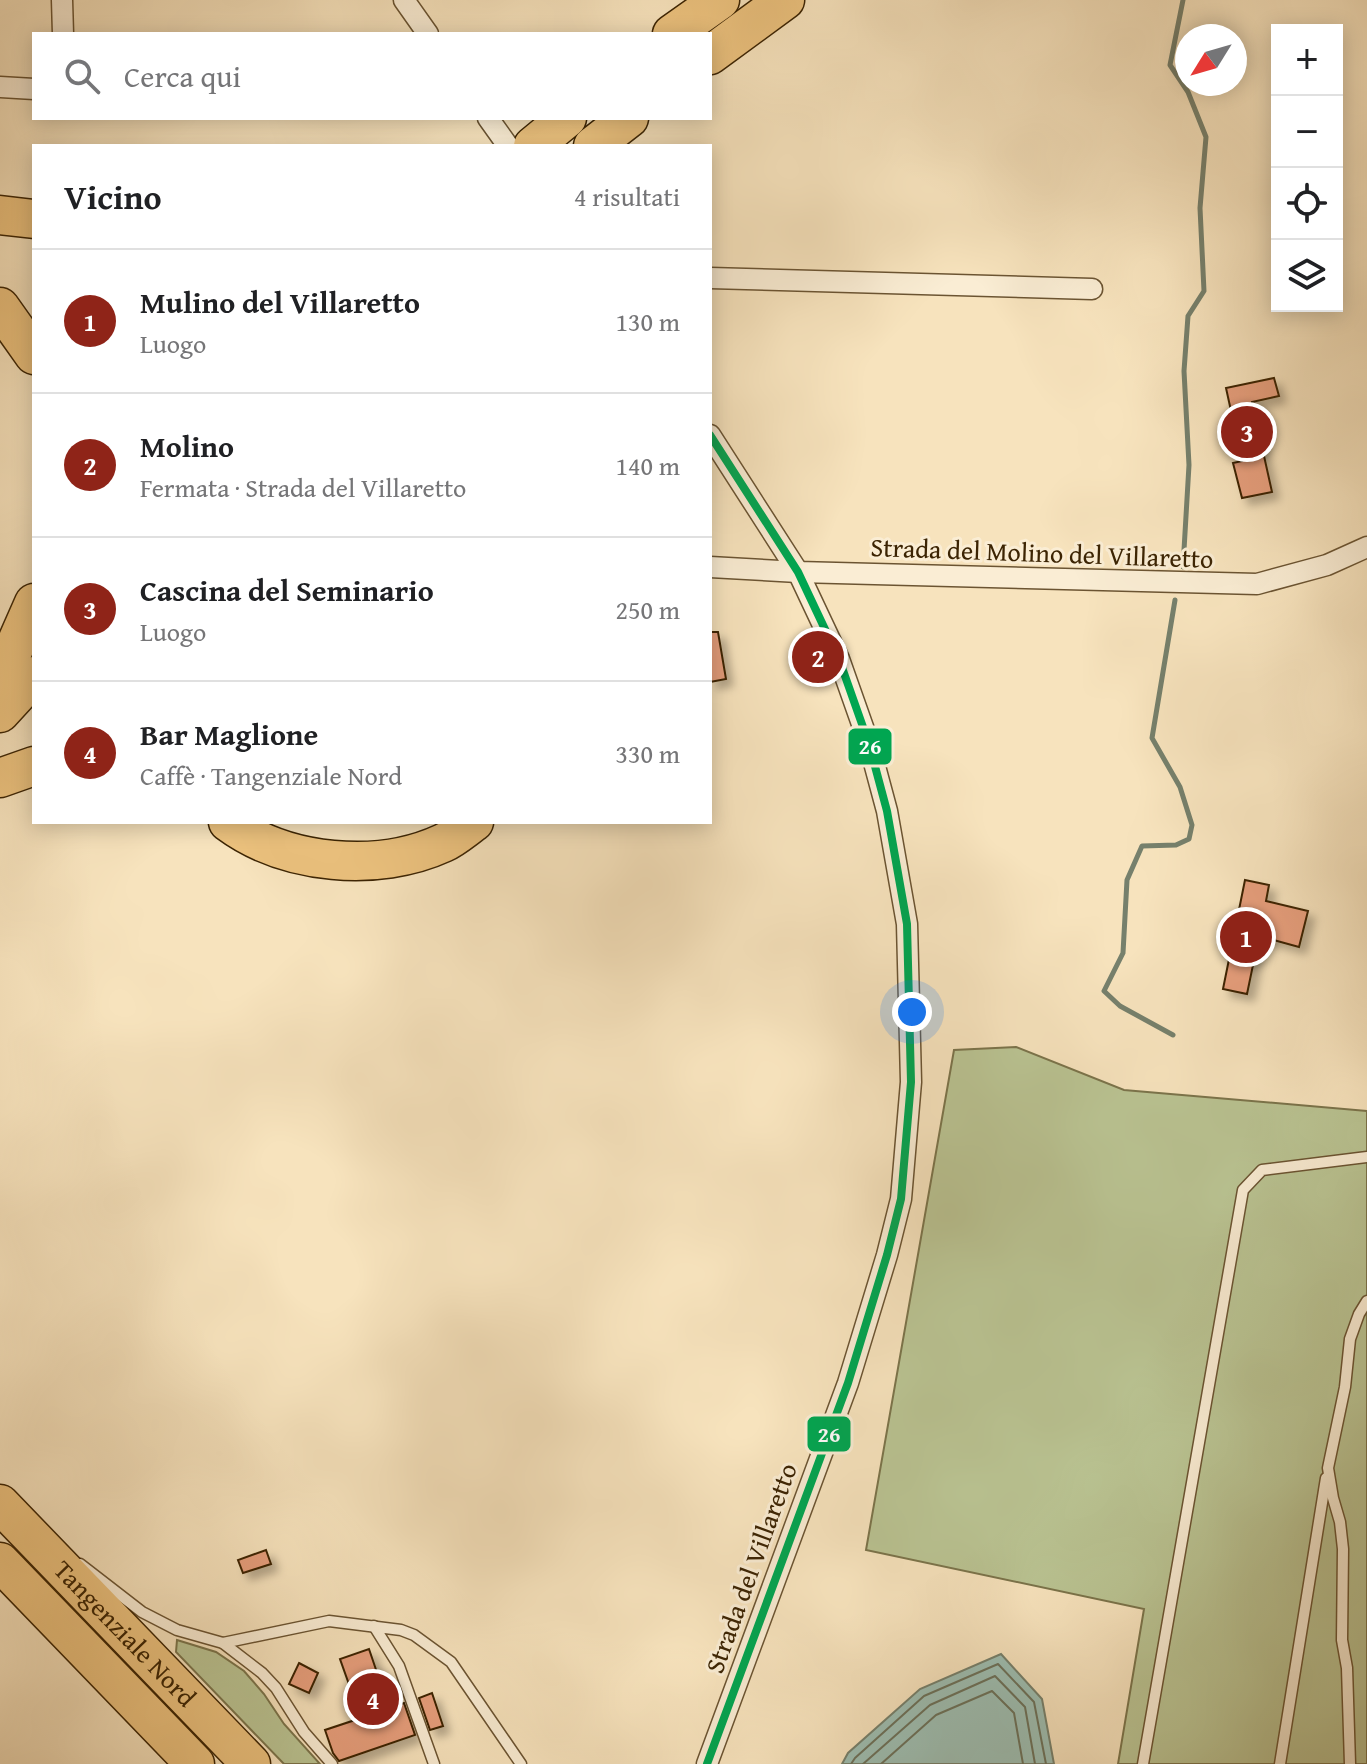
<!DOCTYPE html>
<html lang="it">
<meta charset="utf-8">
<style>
:root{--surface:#fff;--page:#f6f6f6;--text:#202124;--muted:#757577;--line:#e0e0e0;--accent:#8f2418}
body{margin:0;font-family:"Gentium Book Plus",serif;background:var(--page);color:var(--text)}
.controls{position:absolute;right:24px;top:24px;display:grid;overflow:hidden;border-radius:0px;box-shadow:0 4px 20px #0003}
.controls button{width:72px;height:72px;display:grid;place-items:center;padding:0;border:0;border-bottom:2px solid var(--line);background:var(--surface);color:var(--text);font:40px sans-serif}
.compass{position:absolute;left:1175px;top:24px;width:72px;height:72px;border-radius:50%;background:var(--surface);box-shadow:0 4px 20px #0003;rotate:233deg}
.you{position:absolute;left:912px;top:1012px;width:28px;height:28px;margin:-20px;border:6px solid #fff;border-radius:50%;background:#1a73e8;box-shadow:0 0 0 12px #1a73e833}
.badge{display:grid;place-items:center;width:52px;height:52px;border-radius:50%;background:var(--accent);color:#fff;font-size:26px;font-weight:700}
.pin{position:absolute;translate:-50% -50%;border:4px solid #fff;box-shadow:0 2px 8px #0006}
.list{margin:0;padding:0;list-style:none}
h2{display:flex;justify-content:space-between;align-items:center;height:104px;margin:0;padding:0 32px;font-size:34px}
h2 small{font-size:26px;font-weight:400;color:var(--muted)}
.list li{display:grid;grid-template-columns:52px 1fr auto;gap:24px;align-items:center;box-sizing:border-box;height:144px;padding:0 32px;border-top:2px solid var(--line)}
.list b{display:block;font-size:30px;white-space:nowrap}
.list p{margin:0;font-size:26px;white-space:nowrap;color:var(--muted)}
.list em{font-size:26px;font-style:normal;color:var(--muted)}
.icon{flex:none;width:44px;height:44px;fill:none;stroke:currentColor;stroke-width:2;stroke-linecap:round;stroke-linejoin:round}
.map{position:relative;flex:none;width:1367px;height:1764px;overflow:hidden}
.search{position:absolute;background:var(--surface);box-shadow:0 4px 20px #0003;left:32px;top:32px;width:680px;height:88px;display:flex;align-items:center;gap:20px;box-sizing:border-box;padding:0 28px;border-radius:0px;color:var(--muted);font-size:30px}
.panel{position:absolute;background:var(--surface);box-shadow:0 4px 20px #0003;left:32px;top:144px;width:680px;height:680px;border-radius:0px}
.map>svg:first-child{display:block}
.green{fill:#bac493;stroke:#7b744b;stroke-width:2}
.water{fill:#9dbeb2;stroke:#76806c;stroke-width:2}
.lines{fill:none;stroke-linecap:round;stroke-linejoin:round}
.shore{stroke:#6c715a;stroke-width:2}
.stream{stroke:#76806c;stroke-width:5}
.building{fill:#e69e7c;stroke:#3c2403;stroke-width:2;filter:url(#shadow)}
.service-casing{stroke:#6b5432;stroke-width:13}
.minor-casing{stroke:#6b5432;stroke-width:23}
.motorway-casing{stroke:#3c2403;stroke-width:41}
.service{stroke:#faedd4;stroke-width:10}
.minor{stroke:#faedd4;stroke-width:20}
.motorway{stroke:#ecc27e;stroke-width:38}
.bus-1-casing{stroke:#faedd4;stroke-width:14}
.bus-1{stroke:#00a651;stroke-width:8}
.labels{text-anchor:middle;stroke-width:6;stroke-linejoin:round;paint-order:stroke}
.street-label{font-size:26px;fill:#3c2403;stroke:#faedd4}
.line-badge{stroke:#faedd4;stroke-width:3}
.badge-label{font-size:22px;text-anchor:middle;font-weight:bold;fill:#fff}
</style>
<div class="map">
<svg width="1367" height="1764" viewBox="0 0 1367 1764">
<defs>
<filter id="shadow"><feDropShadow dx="7" dy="7" stdDeviation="4" flood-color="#0004"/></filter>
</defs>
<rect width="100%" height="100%" fill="#f7e3bd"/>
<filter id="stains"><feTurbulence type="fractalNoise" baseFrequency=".0025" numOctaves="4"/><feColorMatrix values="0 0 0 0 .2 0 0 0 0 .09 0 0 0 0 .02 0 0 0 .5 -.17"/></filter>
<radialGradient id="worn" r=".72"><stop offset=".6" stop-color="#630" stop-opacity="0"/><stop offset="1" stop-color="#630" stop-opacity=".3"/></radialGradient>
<g class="green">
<polygon points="1016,1047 1124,1090 1367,1111 1367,1764 1118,1764 1144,1609 866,1550 954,1050"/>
<polygon points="177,1640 216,1652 244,1671 264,1694 284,1724 320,1764 284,1764 176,1652"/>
</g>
<polygon class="water" points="1001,1654 1042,1699 1054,1764 842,1764 848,1753 920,1689"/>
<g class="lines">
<g class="shore">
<polyline points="851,1764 855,1758 924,1696 998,1664 1034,1702 1046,1764"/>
<polyline points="863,1764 930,1705 995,1676 1025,1707 1035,1764"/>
<polyline points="881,1764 936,1715 992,1691 1014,1713 1023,1764"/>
</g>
<g class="stream">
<polyline points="1183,567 1189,465 1184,371 1188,316 1204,291 1200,208 1206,137 1188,92 1170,65 1183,0"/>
<polyline points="1173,1035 1120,1006 1104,991 1123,953 1127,880 1142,846 1176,845 1189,839 1192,825 1180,787 1152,738 1175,600"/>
</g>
</g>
<g class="building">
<polygon points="1274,378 1279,396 1252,402 1272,492 1242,498 1233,463 1242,461 1226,388"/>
<polygon points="710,632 718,632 726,679 710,682"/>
<polygon points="1245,880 1269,885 1266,901 1308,911 1299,947 1259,936 1247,994 1223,989"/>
<polygon points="266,1550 271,1564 243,1573 238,1560"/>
<polygon points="369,1649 389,1708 404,1703 415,1735 339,1761 333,1753 325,1730 361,1718 340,1659"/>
<polygon points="299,1663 318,1673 309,1693 289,1684"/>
<polygon points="432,1693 443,1726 430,1730 419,1698"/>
</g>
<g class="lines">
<g class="service-casing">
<g id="service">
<polyline points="80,1564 142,1612 177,1630 223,1643 262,1673 276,1688 304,1732 332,1764"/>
<polyline points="374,1626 399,1666 434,1764"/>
<polyline points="223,1643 329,1621 401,1630 414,1635 451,1662 521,1764"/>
<polyline points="1143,1764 1243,1190 1262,1170 1367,1157"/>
<polyline points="1280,1764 1326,1478"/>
<polyline points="1350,1764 1347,1668 1342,1640 1343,1549 1340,1522 1333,1498 1328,1468 1345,1387 1350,1339 1359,1314 1367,1301"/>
</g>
</g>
<g class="minor-casing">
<g id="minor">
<polyline points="62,0 63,34"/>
<polyline points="404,0 428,34"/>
<polyline points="0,87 34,89"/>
<polyline points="488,118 508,146"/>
<polyline points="710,278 1092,289"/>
<polyline points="710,567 798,572 1257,584 1327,565 1367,547"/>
<polyline points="707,1764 848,1383 887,1255 901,1199 911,1082 907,924 887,811 869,744 839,659 798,572 710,435"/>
</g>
</g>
<g class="motorway-casing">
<g id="motorway">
<polyline points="672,34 720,0"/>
<polyline points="710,55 785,0"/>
<polyline points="533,146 567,118"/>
<polyline points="593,146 629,118"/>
<polyline points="0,215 34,219"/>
<polyline points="0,307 34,355"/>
<polyline points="0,680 34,603"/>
<polyline points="0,713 34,676"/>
<polyline points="0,778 34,766"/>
<path d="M 228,822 C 286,865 378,873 443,843 C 454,838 464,829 474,822"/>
<path id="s1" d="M 0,1504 L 251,1764"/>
<polyline points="0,1562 195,1764"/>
</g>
</g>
<use href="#service" class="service"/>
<use href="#minor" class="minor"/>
<use href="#motorway" class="motorway"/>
<g class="bus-1-casing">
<polyline id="bus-1" points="707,1764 848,1383 887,1255 901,1199 911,1082 907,924 887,811 869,744 839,659 798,572 710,435"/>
</g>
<use href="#bus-1" class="bus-1"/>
</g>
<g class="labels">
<g class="street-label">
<text transform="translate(1042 553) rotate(2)" y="9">Strada del Molino del Villaretto</text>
<text transform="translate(751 1568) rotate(-70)" y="9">Strada del Villaretto</text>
<text dy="9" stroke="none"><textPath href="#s1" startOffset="180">Tangenziale Nord</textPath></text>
</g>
</g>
<g class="line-badge">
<rect x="847" y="727" width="46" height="39" rx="8" fill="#00a651"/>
<rect x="806" y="1415" width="46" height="38" rx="8" fill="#00a651"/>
</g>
<g class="badge-label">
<text x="870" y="754">26</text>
<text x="829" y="1442">26</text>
</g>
<rect width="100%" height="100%" filter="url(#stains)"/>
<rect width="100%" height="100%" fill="url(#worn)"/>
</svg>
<div class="controls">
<button>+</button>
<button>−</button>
<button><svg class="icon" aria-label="locate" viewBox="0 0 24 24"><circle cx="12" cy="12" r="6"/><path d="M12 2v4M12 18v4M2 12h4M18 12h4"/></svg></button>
<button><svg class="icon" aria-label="layers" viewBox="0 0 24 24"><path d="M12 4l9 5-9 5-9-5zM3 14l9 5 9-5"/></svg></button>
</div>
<svg class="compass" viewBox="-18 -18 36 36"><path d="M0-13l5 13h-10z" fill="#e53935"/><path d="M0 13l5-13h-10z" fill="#757577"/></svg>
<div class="you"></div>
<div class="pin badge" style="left:1246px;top:937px">1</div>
<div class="pin badge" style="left:818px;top:657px">2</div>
<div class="pin badge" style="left:1247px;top:432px">3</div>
<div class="pin badge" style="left:373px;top:1699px">4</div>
<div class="search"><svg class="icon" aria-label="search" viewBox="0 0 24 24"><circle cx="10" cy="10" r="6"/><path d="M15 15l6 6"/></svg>Cerca qui</div>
<section class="panel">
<h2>Vicino<small>4 risultati</small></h2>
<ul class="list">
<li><span class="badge">1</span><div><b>Mulino del Villaretto</b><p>Luogo</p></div><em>130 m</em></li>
<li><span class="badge">2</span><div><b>Molino</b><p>Fermata · Strada del Villaretto</p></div><em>140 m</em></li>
<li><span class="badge">3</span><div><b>Cascina del Seminario</b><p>Luogo</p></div><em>250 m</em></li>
<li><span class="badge">4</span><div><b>Bar Maglione</b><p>Caffè · Tangenziale Nord</p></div><em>330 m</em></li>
</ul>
</section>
</div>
